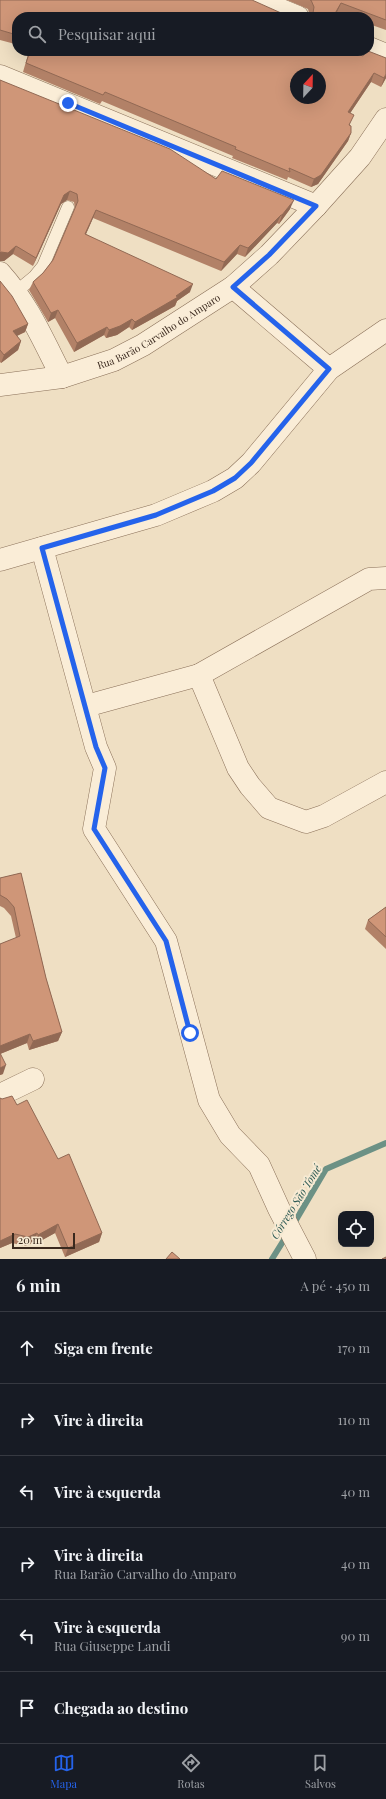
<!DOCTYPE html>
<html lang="pt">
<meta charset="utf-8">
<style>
:root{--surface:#171b24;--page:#20242c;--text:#f1f3f6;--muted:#9ea1a6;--line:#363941;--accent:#2563eb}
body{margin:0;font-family:"Playfair Display",serif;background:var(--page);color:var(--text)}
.controls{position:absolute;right:12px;bottom:12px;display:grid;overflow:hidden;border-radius:8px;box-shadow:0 4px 16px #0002}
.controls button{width:36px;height:36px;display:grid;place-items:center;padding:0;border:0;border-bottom:1px solid var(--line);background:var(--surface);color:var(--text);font:20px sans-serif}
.compass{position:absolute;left:290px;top:68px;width:36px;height:36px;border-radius:50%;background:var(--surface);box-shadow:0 4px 16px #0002;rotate:22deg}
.scale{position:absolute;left:12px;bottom:10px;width:63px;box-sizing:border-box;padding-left:4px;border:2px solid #3a291e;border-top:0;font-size:11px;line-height:14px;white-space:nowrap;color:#3a291e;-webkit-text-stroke:3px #f7ead3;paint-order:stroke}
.stop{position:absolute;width:12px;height:12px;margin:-9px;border:3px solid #2563eb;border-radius:50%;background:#fff}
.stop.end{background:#2563eb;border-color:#fff;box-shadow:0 1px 4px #0008}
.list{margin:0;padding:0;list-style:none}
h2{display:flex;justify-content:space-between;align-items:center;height:52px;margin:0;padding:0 16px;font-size:17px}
h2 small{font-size:13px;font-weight:400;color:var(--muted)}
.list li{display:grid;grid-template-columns:26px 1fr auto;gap:12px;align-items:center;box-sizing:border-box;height:72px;padding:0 16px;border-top:1px solid var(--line)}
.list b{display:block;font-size:15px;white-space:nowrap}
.list p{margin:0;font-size:13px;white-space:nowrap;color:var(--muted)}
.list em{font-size:13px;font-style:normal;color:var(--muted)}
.icon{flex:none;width:22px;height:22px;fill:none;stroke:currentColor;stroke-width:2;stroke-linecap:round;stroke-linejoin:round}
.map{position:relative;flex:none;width:386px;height:1259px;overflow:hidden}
.search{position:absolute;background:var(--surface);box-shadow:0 4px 16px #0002;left:12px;right:12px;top:12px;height:44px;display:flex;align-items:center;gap:10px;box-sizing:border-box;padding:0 14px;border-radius:16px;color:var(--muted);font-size:15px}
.sheet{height:484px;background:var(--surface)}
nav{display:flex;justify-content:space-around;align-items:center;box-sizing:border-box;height:56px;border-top:1px solid var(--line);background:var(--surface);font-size:11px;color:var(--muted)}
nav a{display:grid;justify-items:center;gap:2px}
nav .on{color:var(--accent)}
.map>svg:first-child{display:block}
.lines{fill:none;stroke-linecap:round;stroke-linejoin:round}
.stream{stroke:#6c9185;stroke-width:6}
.service-casing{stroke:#8a7059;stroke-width:13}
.minor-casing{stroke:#8a7059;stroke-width:23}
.service{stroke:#faedd7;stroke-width:12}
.minor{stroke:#faedd7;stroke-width:22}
.wall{fill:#b28167}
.shaded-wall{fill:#916954}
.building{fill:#cf9678;stroke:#916954;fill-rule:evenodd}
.route{stroke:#2563eb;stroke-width:5}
.labels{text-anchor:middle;stroke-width:4;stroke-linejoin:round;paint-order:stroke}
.street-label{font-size:10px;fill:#3a291e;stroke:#f7ead3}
.water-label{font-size:11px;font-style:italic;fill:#2d5a54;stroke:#f7ead3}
</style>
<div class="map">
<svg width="386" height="1259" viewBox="0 0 386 1259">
<rect width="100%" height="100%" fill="#efdfc3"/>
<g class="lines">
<g class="stream">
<polyline points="293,1225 326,1169 386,1143"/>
<polyline points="272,1259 287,1235"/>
</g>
<g class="service-casing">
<polyline id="service" points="17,291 34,277 43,266 68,207"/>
</g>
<g class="minor-casing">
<g id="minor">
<polyline points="257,0 298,17"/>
<polyline points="369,48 386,55"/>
<polyline points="0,76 316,206"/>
<path d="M 0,273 C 28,304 43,340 62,377"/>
<polyline points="233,287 329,369"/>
<path id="s1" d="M 0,385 L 62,377 L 114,360 L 143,345 L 233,287 L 269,255 L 316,206 L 360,157 L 386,119"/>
<polyline points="42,548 96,747 105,768 94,829 166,941 209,1100 230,1135 259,1165 279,1209 305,1259"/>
<polyline points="0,560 156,515 213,491 235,478 251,463 329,369 386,330"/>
<polyline points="199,675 369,579 386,578"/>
<polyline points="86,706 199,675 238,768 250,786 269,808 306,822 324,816 386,782"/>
<polyline points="0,1095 33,1079"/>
</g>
</g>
<use href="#service" class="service"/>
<use href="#minor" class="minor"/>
</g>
<g class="wall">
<polygon points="0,0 17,17 17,48 15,47 15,44 0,40"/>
<polygon points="287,0 386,0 386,30 369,24 369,17 351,17 337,12 310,16 308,9"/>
<polygon points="29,51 353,51 386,78 381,87 371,82 350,113 350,125 351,133 348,141 318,184 311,187 288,177 287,180 232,158 233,156 102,101 100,104 23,72"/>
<polygon points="0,80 216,179 290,209 279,224 277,223 245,257 237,254 221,271 93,218 86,234 190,292 177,301 175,306 132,330 129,327 117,335 106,338 104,335 74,352 55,318 48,322 29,290 33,282 43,273 53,260 75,209 74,202 67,200 61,204 33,266 13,254 4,261 0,261"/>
<polygon points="0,281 28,324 25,332 17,336 21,341 18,350 1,363 0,362"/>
<polygon points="21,873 46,978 62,1032 58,1041 29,1050 27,1043 0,1054 3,1074 0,1075 0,944 16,938 11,916 4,908 0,906 0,878"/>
<polygon points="386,907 386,949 365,929 368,920"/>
<polygon points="0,1098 17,1105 58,1159 102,1233 99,1242 65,1257 55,1233 35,1244 34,1242 25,1246 12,1243 0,1248"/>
</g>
<g class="shaded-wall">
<polygon points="341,3 337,12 334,17 333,17"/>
<polygon points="374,73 371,82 345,121 348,112"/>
<polygon points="386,74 386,78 381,87 384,78"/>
<polygon points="351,133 348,141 318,184 311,187 314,179"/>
<polygon points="70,191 67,200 61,204 33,266 36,258 64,195"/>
<polygon points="294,200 290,209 279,224 282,215"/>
<polygon points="96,210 93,218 82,243 85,234"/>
<polygon points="281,215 277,223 245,257 248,248"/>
<polygon points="240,245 237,254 221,271 224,262"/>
<polygon points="16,246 13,254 4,261 0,261 0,253"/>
<polygon points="193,284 190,292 177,301 175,306 132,330 135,322"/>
<polygon points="58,310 55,318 48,322 51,313"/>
<polygon points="132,319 129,327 117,335 106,338 109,330"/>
<polygon points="28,324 25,332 10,339 13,331"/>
<polygon points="107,327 104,335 74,352 77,343"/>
<polygon points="21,341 18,350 1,363 4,355"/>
<polygon points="62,1032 58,1041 29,1050 33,1041"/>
<polygon points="30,1034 27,1043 0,1054 0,1046"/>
<polygon points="6,1065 3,1074 0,1075 0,1068"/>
<polygon points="58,1224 55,1233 35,1244 38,1235"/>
<polygon points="37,1233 34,1242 25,1246 28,1237"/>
<polygon points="102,1233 99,1242 65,1257 68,1248"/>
<polygon points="15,1234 12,1243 0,1248 0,1241"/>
</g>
<g class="building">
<polygon points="0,0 252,0 290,17 17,17 17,35 0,30"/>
<polygon points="310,0 386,0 386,20 341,3 333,17 310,17 313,13 314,7 311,0"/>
<path d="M 30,51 L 353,51 L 363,56 L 367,51 L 368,51 L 386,58 L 386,74 L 384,78 L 374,73 L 348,112 L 354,115 L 349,125 L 351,126 L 351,133 L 321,175 L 314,179 L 289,168 L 290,172 L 235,149 L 236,147 L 105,92 L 103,95 L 26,63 ZM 296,74 L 320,74 L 320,98 L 296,98 Z"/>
<polygon points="0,80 170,149 216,179 222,171 294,200 282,215 281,215 248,248 240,245 224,262 96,210 85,234 193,284 176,296 178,297 135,322 132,319 120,326 109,330 107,327 77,343 58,310 51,313 33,282 43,273 53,260 78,201 77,194 70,191 64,195 36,258 16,246 8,253 1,252 0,253"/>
<polygon points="0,281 12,296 28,324 13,331 21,341 4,355 0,350"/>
<polygon points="21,873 46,978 62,1032 33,1041 30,1034 0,1046 0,944 20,936 14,907 7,899 0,895 0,878"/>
<polygon points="386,907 386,937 368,920"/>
<polygon points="0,1053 6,1065 0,1068"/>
<polygon points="12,1096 17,1105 27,1100 58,1159 69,1154 102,1233 68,1248 58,1224 38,1235 37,1233 28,1237 15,1234 0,1241 0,1098 2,1099"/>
<polygon points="172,1252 180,1259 166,1259"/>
<polygon points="386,1257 386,1259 382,1259"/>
</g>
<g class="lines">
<polyline class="route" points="68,103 316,206 269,255 233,287 329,369 251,463 235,478 213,491 156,515 42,548 96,747 105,768 94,829 166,941 190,1033"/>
</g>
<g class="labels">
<g class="street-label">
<text dy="4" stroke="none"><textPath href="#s1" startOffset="170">Rua Barão Carvalho do Amparo</textPath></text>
</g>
<g class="water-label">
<text transform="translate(296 1202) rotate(-58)" y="4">Córrego São Tomé</text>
</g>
</g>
</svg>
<div class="controls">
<button><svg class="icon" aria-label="locate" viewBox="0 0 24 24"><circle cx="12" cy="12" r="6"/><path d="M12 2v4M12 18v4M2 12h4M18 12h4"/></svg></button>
</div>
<svg class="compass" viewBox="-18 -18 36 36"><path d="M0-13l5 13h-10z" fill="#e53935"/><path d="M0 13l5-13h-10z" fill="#9ea1a6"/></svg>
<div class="scale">20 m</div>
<div class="stop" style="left:190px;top:1033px"></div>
<div class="stop end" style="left:68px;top:103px"></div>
<div class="search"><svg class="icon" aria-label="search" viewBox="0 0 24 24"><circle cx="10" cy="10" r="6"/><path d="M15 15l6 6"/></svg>Pesquisar aqui</div>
</div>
<section class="sheet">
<h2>6 min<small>A pé · 450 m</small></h2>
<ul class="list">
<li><svg class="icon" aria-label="ahead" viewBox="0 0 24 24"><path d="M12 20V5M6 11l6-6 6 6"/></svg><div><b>Siga em frente</b></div><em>170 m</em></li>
<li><svg class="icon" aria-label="right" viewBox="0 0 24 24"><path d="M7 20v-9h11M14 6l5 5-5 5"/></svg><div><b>Vire à direita</b></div><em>110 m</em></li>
<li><svg class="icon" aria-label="left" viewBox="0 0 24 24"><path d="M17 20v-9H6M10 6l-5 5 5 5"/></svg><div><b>Vire à esquerda</b></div><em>40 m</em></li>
<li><svg class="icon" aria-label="right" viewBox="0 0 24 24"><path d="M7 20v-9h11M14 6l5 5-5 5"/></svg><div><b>Vire à direita</b><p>Rua Barão Carvalho do Amparo</p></div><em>40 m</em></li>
<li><svg class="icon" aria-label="left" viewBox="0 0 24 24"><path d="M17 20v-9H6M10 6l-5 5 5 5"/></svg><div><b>Vire à esquerda</b><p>Rua Giuseppe Landi</p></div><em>90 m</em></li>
<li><svg class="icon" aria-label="arrive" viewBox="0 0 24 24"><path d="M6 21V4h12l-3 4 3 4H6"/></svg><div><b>Chegada ao destino</b></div></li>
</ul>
</section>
<nav>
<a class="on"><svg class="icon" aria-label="map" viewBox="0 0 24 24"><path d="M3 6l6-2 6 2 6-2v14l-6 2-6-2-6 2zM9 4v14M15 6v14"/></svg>Mapa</a>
<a><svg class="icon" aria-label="directions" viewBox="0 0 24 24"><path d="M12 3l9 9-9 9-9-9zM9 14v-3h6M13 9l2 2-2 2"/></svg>Rotas</a>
<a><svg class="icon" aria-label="saved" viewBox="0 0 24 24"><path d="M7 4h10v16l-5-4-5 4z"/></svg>Salvos</a>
</nav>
